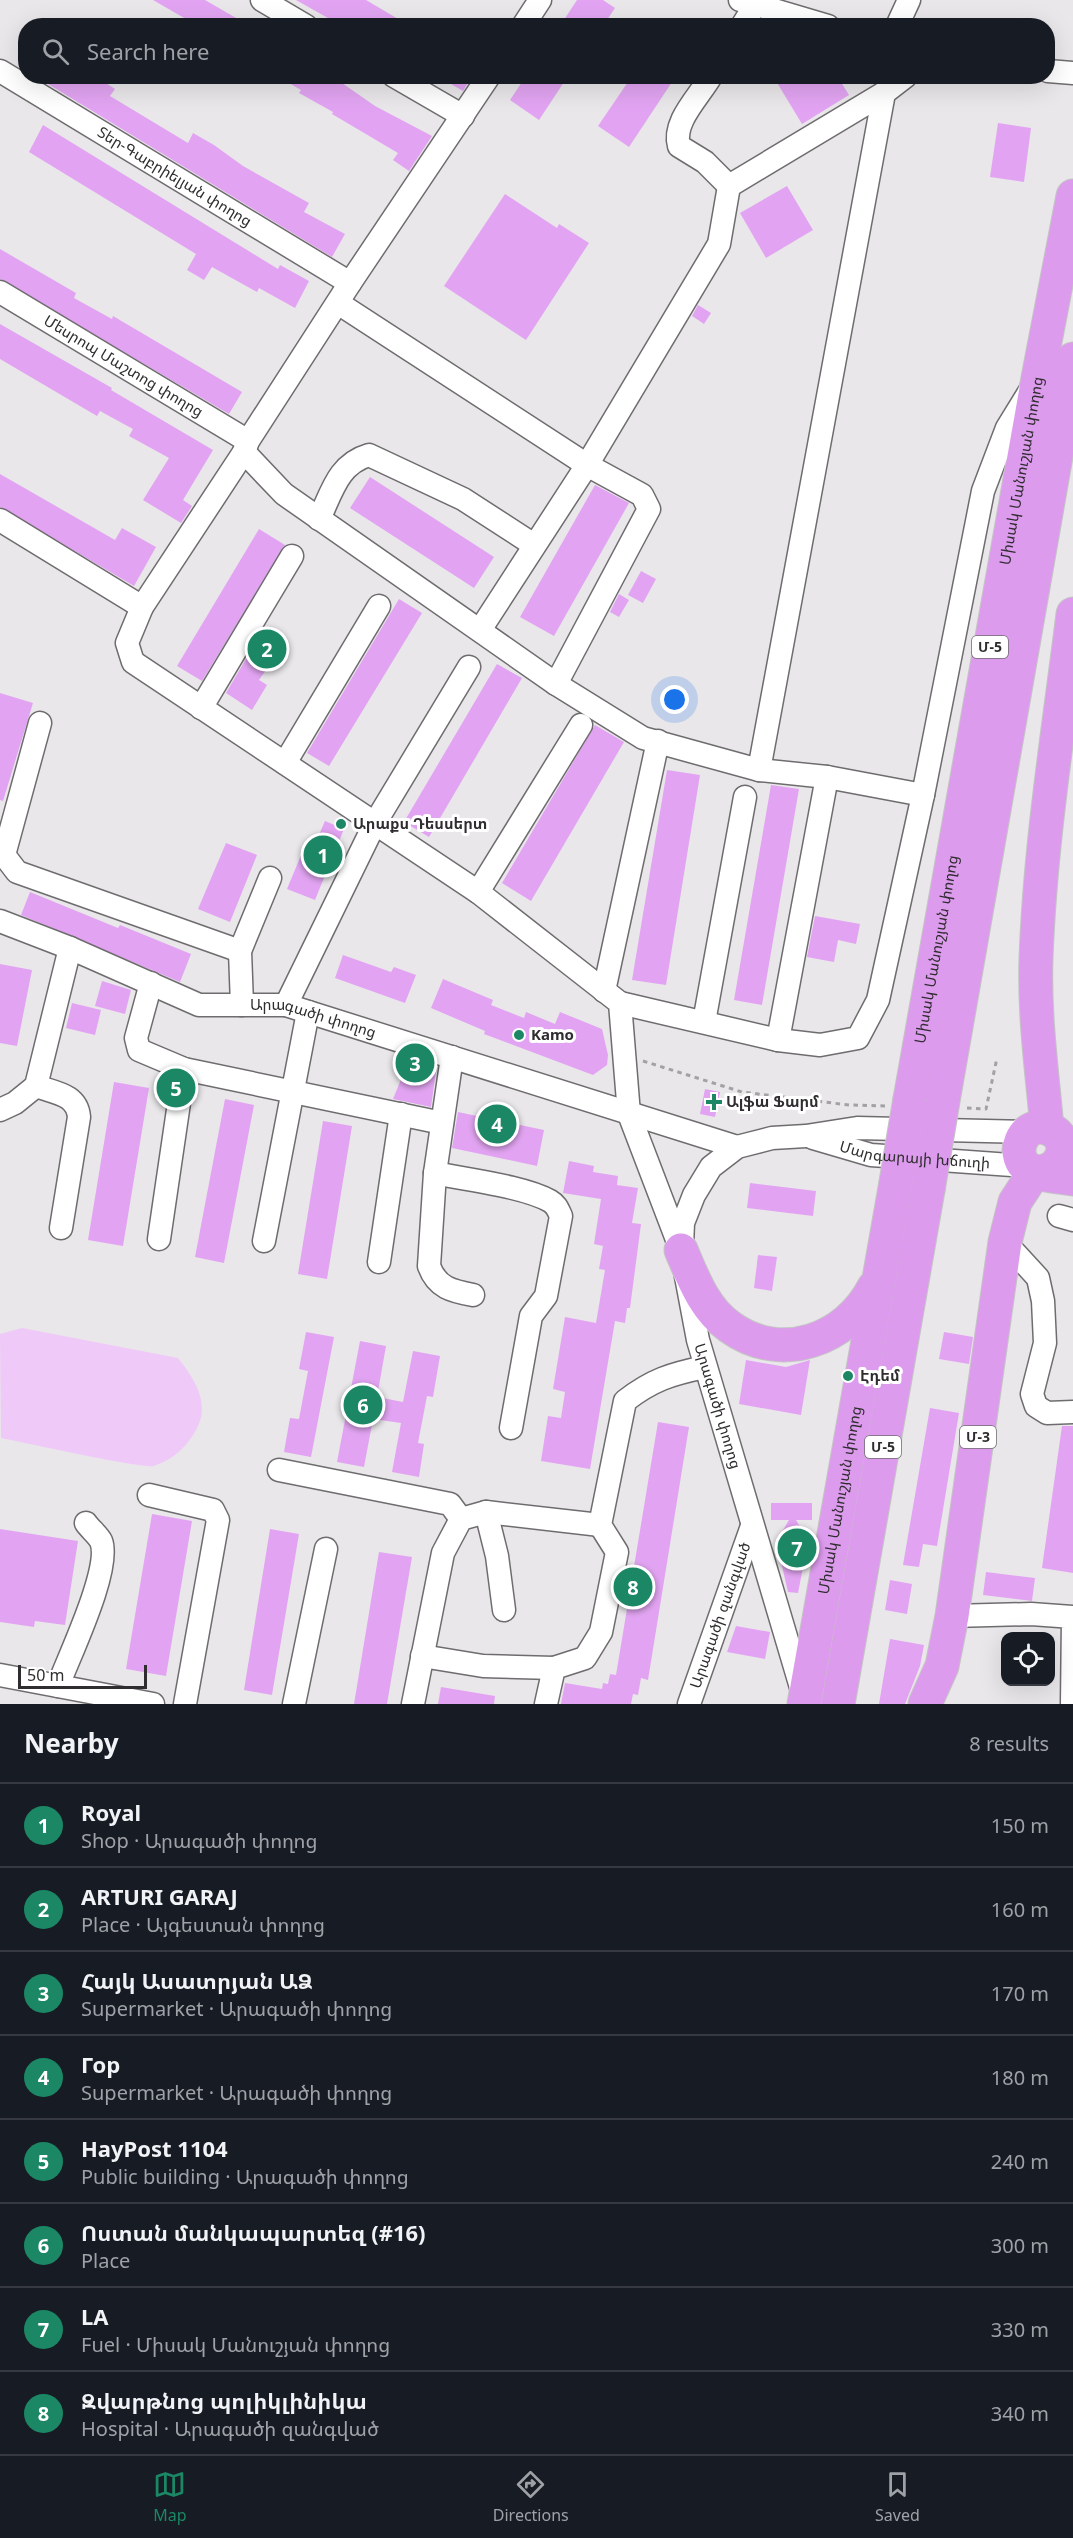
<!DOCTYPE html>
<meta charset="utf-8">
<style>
:root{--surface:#171b24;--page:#242831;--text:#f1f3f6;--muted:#9ea1a6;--line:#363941;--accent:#1b8764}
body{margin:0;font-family:"Noto Sans","Noto Sans Armenian",sans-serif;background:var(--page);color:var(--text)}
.controls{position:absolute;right:18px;bottom:18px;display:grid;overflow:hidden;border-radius:12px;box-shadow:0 6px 24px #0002}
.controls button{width:54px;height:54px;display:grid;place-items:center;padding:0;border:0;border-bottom:2px solid var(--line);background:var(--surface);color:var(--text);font:30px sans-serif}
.scale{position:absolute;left:18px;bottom:15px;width:129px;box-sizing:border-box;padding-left:6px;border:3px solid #2f2d2f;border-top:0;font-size:16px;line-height:21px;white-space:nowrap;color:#2f2d2f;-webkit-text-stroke:4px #fff;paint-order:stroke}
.you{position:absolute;left:675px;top:700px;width:21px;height:21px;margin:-15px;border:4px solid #fff;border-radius:50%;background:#1a73e8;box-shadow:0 0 0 9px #1a73e833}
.badge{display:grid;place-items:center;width:39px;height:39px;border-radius:50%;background:var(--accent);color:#fff;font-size:20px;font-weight:700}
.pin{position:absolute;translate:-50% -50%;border:3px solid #fff;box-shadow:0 2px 6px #0006}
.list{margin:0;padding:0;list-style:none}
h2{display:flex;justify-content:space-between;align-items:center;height:78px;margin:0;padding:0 24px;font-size:26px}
h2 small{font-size:20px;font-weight:400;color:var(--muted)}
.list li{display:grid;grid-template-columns:39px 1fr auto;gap:18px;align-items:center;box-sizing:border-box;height:84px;padding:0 24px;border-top:2px solid var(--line)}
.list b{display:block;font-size:22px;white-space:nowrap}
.list p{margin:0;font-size:20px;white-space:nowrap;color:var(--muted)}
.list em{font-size:20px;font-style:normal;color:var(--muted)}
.icon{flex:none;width:33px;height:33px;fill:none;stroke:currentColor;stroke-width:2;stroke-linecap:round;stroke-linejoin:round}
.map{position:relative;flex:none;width:1073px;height:1704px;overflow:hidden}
.search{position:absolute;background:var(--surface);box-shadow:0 6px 24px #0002;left:18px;right:18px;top:18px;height:66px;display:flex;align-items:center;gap:15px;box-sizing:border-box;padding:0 21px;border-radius:24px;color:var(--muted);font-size:22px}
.sheet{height:750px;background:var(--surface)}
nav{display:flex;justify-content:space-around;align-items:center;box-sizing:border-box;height:84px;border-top:2px solid var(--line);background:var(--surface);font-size:16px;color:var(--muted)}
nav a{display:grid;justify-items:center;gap:3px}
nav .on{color:var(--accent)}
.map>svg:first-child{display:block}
.green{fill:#efc9f8}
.building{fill:#e2a4f2}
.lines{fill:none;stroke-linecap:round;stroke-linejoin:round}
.minor-casing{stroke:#6f6c6f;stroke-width:25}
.highway-casing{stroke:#c5c4c5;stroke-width:35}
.path{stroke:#a3a1a3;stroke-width:3;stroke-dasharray:4.5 4.5;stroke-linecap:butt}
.minor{stroke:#fff;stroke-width:22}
.highway{stroke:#dd9bed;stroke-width:33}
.highway-bridge-casing{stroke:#c5c4c5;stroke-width:35;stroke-linecap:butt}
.highway-bridge{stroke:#dd9bed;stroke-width:33}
.poi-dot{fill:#1b8764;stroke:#fff;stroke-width:2}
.labels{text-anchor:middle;stroke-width:6;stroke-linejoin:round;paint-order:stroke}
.shield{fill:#fff;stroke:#6d6c6d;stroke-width:1.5}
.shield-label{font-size:14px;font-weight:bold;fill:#2f2d2f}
.street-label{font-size:15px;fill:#2f2d2f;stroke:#fff}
.poi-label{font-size:15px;font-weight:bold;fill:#2f2d2f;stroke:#fff;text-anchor:start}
</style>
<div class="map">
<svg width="1073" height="1704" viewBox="0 0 1073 1704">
<rect width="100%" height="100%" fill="#e9e7ea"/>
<path class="green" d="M 22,1328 L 178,1358 C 193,1377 211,1403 197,1428 C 188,1446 174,1459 154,1466 C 143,1469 22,1442 1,1438 L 0,1334 Z"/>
<g class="building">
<polygon points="153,0 205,0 250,26 198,26"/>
<polygon points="296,0 366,0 410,26 349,26 337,19 335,22"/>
<polygon points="577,0 603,0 615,8 603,26 560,26"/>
<polygon points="35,76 95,76 115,89 110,96 188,143 193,133 214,145 243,166 309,203 304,212 345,234 332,257"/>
<polygon points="277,76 332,76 375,106 432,136 409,171 393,160 398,153 332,114 333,112 299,93 301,90"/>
<polygon points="437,76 472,76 463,91"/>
<polygon points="526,76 568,76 539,120 510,100"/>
<polygon points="632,76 676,76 629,147 598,126"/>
<polygon points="773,76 837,76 849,95 802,124"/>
<polygon points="998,123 1031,128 1024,182 990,177"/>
<polygon points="43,125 278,269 280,265 309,281 295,308 259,288 257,292 212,267 204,280 187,270 196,254 29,152"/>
<polygon points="787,186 813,230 766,258 740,213"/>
<polygon points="505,194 557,228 559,224 589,243 526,340 444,286"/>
<polygon points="0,249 76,293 74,298 112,319 113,316 242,392 229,414 0,279"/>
<polygon points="698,305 711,313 704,324 692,316"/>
<polygon points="0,324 112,388 111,390 213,450 183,500 192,506 181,523 143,500 169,458 129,436 133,429 100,411 97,416 0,359"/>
<polygon points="0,474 115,540 122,528 156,547 134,586 0,507"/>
<polygon points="370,477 494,557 474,588 350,508"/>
<polygon points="595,485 629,503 554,636 520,617"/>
<polygon points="259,529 285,545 202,681 177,666"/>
<polygon points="641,571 656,579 643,603 628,595"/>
<polygon points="619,594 629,600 619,617 610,612"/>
<polygon points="399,599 422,613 329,766 307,753"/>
<polygon points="260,635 281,649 259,680 267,685 252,710 226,693"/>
<polygon points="497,664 522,678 429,837 404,822"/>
<polygon points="0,693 33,703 3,801 0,800"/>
<polygon points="595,725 624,742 531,901 502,883"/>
<polygon points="667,770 700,775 666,985 632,980"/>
<polygon points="771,785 799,789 762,1005 734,1000"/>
<polygon points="325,821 344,829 315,900 287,889 304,848 312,851"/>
<polygon points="226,843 257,855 230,922 198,909"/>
<polygon points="30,892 118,928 120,925 191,954 180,982 21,915"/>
<polygon points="815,916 860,924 856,944 838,940 834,962 807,957"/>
<polygon points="343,955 391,972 394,967 416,975 405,1003 335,978"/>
<polygon points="0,964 32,970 17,1046 0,1043"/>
<polygon points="443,979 493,1000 491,1005 524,1018 526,1012 555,1024 560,1012 602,1029 608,1055 607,1065 593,1075 484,1034 485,1031 431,1008"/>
<polygon points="102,981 131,990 125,1014 95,1006"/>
<polygon points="72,1003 101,1010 95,1035 66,1028"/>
<polygon points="409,1060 431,1065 436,1071 431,1107 393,1099"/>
<polygon points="114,1082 149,1088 123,1246 88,1240"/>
<polygon points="705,1089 720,1092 715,1117 700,1114"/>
<polygon points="225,1099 254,1105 224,1263 195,1257"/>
<polygon points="458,1112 544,1130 537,1166 452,1148"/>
<polygon points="323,1121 352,1126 327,1279 298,1274"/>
<polygon points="569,1161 594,1166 593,1172 618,1176 617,1185 638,1188 632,1223 641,1224 630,1308 627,1308 625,1323 615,1321 590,1469 541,1461 548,1416 561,1418 565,1392 553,1389 565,1317 596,1323 605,1270 599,1269 603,1246 594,1244 601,1199 563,1193"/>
<polygon points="750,1183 816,1191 813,1216 747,1208"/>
<polygon points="758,1255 777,1257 772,1291 754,1288"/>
<polygon points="306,1332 334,1337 311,1457 284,1452 290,1418 299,1419 308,1371 299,1369"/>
<polygon points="944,1332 973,1337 969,1364 939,1359"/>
<polygon points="360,1341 386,1346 377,1397 403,1402 413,1351 440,1356 433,1397 427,1396 418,1443 424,1444 419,1477 392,1472 401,1423 373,1419 364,1467 337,1462"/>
<polygon points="746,1360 786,1367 810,1360 801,1415 739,1404"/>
<polygon points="930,1408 959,1413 937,1546 923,1544 919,1567 903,1565"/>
<polygon points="658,1422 689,1427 648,1680 641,1678 638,1695 633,1694 631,1704 561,1704 565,1683 602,1689 603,1683 608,1684 610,1674 616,1675"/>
<polygon points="1062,1426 1073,1426 1073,1573 1042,1568"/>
<polygon points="771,1503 812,1503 812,1520 796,1520 806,1537 801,1552 806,1552 798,1593 788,1592 779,1553 784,1553 779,1537 789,1520 771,1520"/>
<polygon points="152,1514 192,1521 166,1676 126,1669"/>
<polygon points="0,1529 78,1541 65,1625 35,1621 34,1627 0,1622"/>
<polygon points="270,1529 299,1534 272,1695 244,1690"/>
<polygon points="379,1552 412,1557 387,1704 354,1704"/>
<polygon points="986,1572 1035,1578 1032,1601 983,1595"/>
<polygon points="890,1580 912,1584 907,1614 885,1610"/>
<polygon points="736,1626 770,1632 765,1659 727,1652"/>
<polygon points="890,1639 924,1645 920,1666 905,1704 879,1704"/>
<polygon points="441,1687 495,1696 494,1704 438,1704"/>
</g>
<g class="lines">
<g class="minor-casing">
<g id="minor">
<polyline points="262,0 306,26"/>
<polyline points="740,0 828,26"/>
<polyline points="523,26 540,0"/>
<polyline points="742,26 755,5"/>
<polyline points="897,26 909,0"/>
<path id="s1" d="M 0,71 L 350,283"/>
<polyline points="1048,71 1073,73"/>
<polyline points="394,76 463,116"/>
<path id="s2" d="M 489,76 L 350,283 L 248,441 L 244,452 L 142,607 L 127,643 L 133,662 L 478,892 L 620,1003 L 629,1114 L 681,1250 L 698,1340 L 803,1694"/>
<path d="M 711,76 C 699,97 672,122 679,146 L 705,162 L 729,186"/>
<path id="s3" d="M 0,292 L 248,441"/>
<polyline points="338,303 587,465 642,495 649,509 556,684"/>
<polyline points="244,452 284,494 556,684 643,738 759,770 827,777 923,795"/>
<path d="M 319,519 C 332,492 338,464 369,455 L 463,499 L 534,545"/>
<polyline points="0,520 142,607"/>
<polyline points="480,630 587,465 719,244 729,186 884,93"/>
<polyline points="201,708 292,556"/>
<polyline points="40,723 4,855 17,872 240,951"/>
<polyline points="285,763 379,606"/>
<polyline points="759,770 884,93 906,76"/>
<polyline points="478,892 581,725"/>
<path id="s4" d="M 0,921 L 70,948 L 199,1005 L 286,1005 L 737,1147"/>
<polyline points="151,983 136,1038 139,1050 184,1069 442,1123"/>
<polyline points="604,991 658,741"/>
<polyline points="620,1003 778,1040 820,1045 858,1038 878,1000 923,795 983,491 1007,428 1031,389"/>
<polyline points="242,1005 240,951 270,878"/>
<polyline points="286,1005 375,823 469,667"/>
<polyline points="704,1022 745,797"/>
<polyline points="778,1040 827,777"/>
<path d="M 452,1057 L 435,1173 C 467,1180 523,1186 550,1201 C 557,1205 558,1210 561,1216 L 546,1296 L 531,1316 L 511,1428"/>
<path d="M 36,1086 C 55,1093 77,1094 79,1117 L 61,1228"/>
<polyline points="0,1110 15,1103 36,1086 70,948"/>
<path id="s5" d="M 813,1138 L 871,1155 L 1025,1166"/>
<path d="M 435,1173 L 429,1266 C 437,1288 452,1291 473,1295"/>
<polyline points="1059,1216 1073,1220"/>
<polyline points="159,1239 184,1069"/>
<polyline points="264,1241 308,1012"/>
<polyline points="1005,1242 1038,1278 1043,1301 1045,1343 1032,1394 1036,1406 1047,1413 1073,1412"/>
<polyline points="682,1245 683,1223 694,1195 711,1167 737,1147 772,1138 806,1136 857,1128 1026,1132"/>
<polyline points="379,1262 401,1114"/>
<polyline points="279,1470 450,1504 461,1519"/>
<polyline points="149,1495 213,1510 218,1520 185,1704"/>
<polyline points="486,1512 497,1556 504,1610"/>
<polyline points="952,1616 1031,1614 1073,1617 1072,1704"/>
<polyline points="422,1656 483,1666 554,1668"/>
<polyline points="0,1675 153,1704"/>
<path d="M 58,1686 C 69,1656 112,1568 101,1541 C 98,1535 90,1529 86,1523"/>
<polyline points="294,1704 326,1549"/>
<polyline points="413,1704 443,1553 461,1519 486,1512 600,1525"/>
<path d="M 546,1704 L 554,1668 L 585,1658 L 601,1632 L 617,1552 L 600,1525 L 625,1401 C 652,1380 671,1374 705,1367"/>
<path id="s6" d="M 689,1704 L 752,1526"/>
</g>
</g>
<g class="highway-casing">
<g id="highway">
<path id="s7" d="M 910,1099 L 1038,378 L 1073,196"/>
<polyline points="943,1101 1073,359"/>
<path d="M 1047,1128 C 1042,1072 1034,1015 1036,959 C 1040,844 1059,728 1073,614"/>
<path d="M 1038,1172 C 1064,1171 1073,1138 1049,1129 C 1023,1118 1006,1158 1032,1171 C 1044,1176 1060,1177 1073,1179"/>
<path d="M 681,1250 C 693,1278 704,1309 730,1327 C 781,1364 847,1340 874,1287"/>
<path id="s8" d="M 804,1704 L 895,1188"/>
<polyline points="838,1704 928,1190"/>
<polyline points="925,1704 942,1666 952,1616 1005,1242 1015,1202 1028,1182 1031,1170"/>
</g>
</g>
<g class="path">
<polyline points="643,1061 742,1092 849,1105 886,1106"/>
<polyline points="967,1108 986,1109 997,1058"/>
</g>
<use href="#minor" class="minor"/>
<use href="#highway" class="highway"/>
<g class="highway-bridge-casing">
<g id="highway-bridge">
<polyline points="895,1188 910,1099"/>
<polyline points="928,1190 943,1101"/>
</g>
</g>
<use href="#highway-bridge" class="highway-bridge"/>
</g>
<g class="poi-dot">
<circle cx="341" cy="824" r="6"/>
<circle cx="519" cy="1035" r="6"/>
<path d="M711 1093h6v6h6v6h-6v6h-6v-6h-6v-6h6z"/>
<circle cx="848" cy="1376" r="6"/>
</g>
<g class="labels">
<g class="shield">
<rect x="972" y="636" width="36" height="22" rx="4.5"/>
<rect x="960" y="1426" width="36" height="22" rx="4.5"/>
<rect x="865" y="1436" width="36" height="22" rx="4.5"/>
</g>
<g class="shield-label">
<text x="990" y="652">Մ-5</text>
<text x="978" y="1442">Մ-3</text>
<text x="883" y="1452">Մ-5</text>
</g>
<g class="street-label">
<text dy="5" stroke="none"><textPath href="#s1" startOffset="204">Տեր-Գաբրիելյան փողոց</textPath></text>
<text dy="5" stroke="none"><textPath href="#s3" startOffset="144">Մեսրոպ Մաշտոց փողոց</textPath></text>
<text dy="5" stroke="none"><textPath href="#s7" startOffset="638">Միսակ Մանուշյան փողոց</textPath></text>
<text dy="5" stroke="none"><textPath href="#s7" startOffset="152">Միսակ Մանուշյան փողոց</textPath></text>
<text dy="5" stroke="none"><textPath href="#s4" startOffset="332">Արագածի փողոց</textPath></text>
<text dy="5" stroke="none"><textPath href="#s5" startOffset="104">Մարգարայի խճուղի</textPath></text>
<text dy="5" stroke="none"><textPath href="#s2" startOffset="1706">Արագածի փողոց</textPath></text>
<text dy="5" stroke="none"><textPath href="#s8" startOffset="207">Միսակ Մանուշյան փողոց</textPath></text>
<text dy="5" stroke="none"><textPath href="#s6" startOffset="94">Արագածի զանգված</textPath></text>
</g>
<g class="poi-label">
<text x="353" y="829">Արաքս Դեսսերտ</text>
<text x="531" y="1040">Kamo</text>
<text x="726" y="1107">Ալֆա Ֆարմ</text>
<text x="860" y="1381">Էդեմ</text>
</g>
</g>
</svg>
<div class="controls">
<button><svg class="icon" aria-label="locate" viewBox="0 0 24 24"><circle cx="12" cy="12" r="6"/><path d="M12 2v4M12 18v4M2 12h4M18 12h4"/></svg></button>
</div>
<div class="scale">50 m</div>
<div class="you"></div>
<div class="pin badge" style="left:323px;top:855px">1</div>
<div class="pin badge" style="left:267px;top:649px">2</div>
<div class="pin badge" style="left:415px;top:1063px">3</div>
<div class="pin badge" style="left:497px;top:1124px">4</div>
<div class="pin badge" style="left:176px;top:1088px">5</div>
<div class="pin badge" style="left:363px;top:1405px">6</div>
<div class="pin badge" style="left:797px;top:1548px">7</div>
<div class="pin badge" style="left:633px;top:1587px">8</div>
<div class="search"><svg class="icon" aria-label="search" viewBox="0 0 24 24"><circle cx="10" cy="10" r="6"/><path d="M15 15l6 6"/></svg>Search here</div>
</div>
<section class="sheet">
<h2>Nearby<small>8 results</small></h2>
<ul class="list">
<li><span class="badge">1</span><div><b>Royal</b><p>Shop · Արագածի փողոց</p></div><em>150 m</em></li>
<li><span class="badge">2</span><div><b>ARTURI GARAJ</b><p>Place · Այգեստան փողոց</p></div><em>160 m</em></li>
<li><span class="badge">3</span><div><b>Հայկ Ասատրյան ԱՁ</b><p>Supermarket · Արագածի փողոց</p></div><em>170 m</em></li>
<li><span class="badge">4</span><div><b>Гор</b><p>Supermarket · Արագածի փողոց</p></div><em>180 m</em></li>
<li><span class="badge">5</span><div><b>HayPost 1104</b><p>Public building · Արագածի փողոց</p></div><em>240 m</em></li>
<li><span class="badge">6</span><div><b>Ոստան մանկապարտեզ (#16)</b><p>Place</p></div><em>300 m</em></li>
<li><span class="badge">7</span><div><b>LA</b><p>Fuel · Միսակ Մանուշյան փողոց</p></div><em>330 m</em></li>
<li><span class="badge">8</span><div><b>Զվարթնոց պոլիկլինիկա</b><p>Hospital · Արագածի զանգված</p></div><em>340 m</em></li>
</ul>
</section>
<nav>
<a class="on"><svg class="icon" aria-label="map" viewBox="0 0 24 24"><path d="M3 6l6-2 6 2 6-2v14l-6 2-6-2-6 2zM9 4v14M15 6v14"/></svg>Map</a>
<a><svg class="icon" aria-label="directions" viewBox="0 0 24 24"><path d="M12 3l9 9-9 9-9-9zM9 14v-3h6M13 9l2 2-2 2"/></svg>Directions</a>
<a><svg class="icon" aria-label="saved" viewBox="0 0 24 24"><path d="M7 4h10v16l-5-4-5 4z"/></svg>Saved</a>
</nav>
